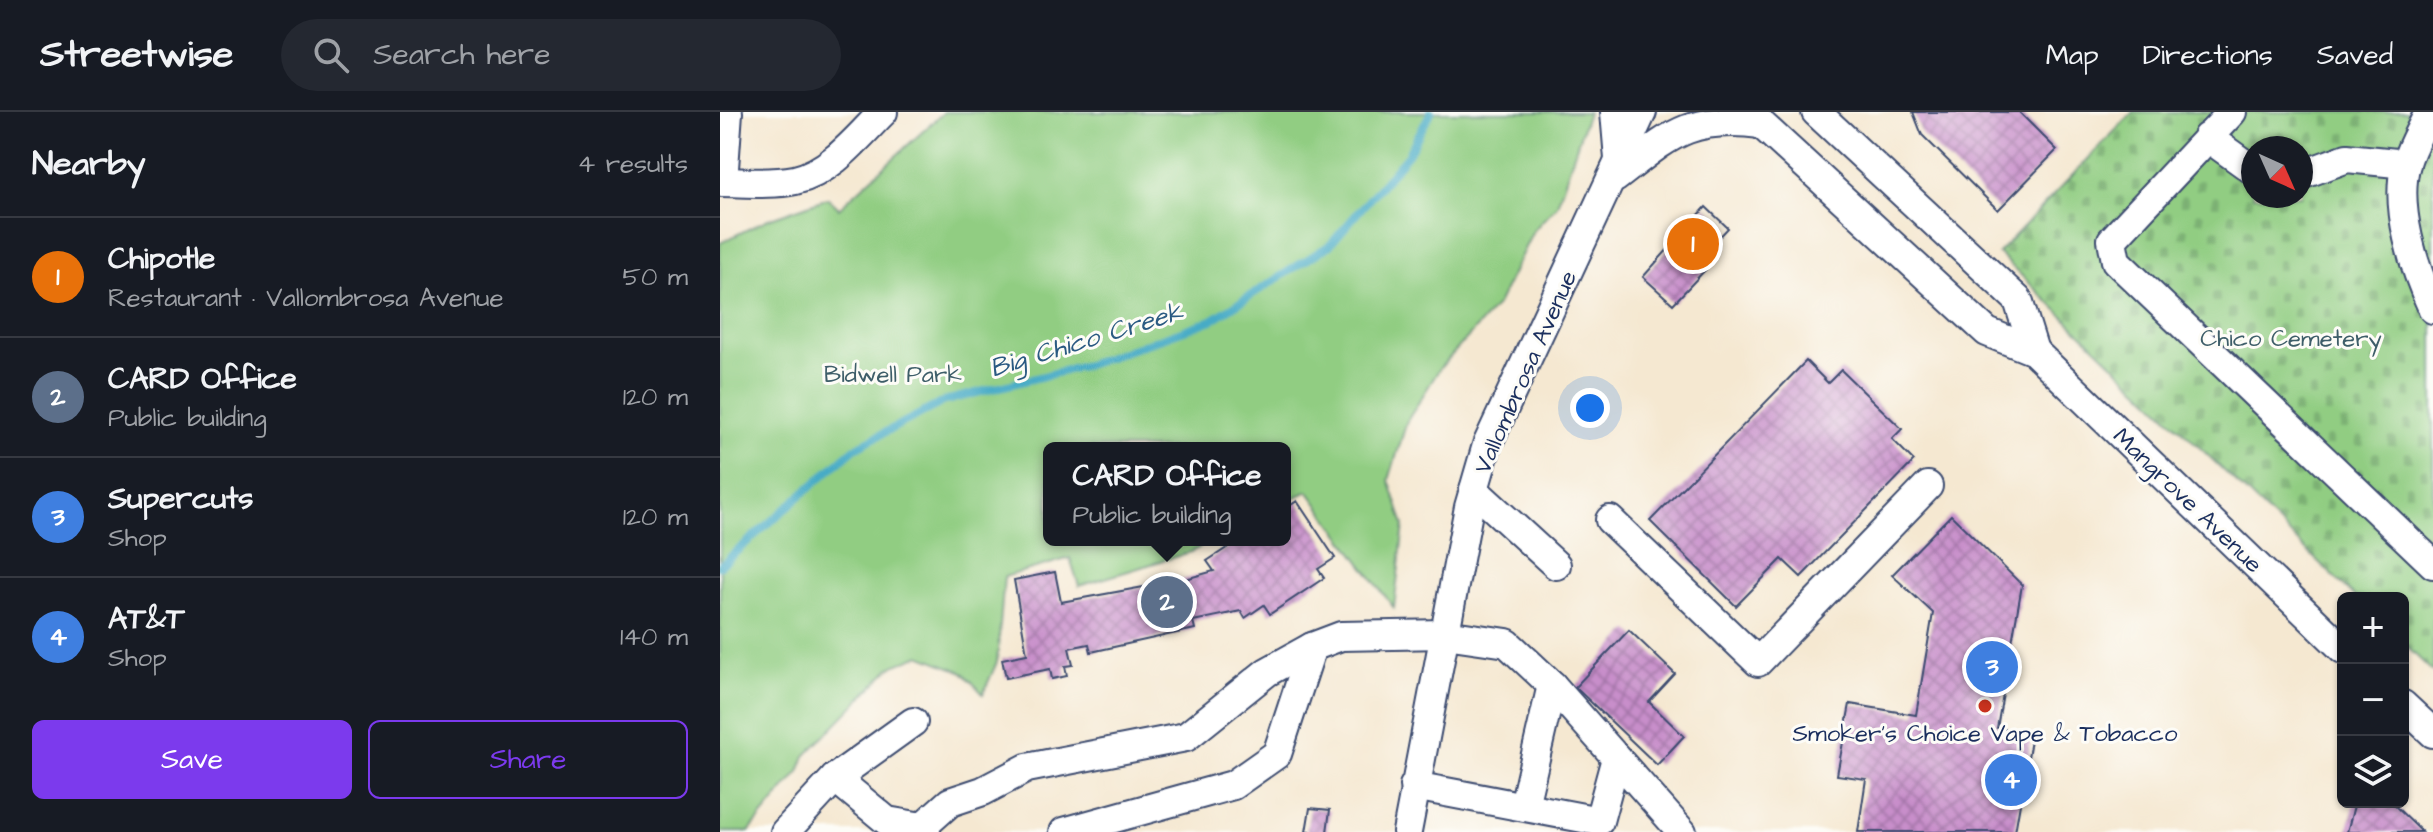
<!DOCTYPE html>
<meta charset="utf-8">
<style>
:root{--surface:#171b24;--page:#242831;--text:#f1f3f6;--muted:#9ea1a6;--line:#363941;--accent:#7c3aed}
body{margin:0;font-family:"Architects Daughter",sans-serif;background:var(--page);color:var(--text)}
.controls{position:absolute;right:24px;bottom:24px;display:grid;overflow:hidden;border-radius:12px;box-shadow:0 2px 6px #0004}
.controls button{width:72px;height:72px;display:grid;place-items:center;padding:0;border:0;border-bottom:2px solid var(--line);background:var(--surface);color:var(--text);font:40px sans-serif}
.compass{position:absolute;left:1521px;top:24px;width:72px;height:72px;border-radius:50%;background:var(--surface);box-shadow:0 2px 6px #0004;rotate:135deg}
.you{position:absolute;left:870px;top:296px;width:28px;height:28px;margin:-20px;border:6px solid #fff;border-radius:50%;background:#1a73e8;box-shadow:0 0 0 12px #1a73e833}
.badge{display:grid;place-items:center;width:52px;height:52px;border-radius:50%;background:var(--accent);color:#fff;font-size:26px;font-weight:700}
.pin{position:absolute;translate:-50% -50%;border:4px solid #fff;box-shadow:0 2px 8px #0006}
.popup{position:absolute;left:323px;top:330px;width:248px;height:104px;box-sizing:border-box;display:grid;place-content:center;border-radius:12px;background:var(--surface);filter:drop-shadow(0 2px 6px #0005);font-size:26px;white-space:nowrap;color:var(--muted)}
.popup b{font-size:30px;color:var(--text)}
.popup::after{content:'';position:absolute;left:50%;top:100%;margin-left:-16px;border:16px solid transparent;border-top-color:var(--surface)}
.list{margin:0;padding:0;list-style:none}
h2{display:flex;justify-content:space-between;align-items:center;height:104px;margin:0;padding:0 32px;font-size:34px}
h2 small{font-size:26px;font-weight:400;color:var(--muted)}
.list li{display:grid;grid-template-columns:52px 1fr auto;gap:24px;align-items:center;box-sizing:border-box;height:120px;padding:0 32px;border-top:2px solid var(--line)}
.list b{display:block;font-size:30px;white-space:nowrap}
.list p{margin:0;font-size:26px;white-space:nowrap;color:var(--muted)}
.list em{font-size:26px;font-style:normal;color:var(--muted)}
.actions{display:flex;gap:16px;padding:24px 32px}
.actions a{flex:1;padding:18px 0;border:2px solid var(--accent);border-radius:12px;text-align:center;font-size:28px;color:var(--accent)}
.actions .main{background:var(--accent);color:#fff}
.icon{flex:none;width:44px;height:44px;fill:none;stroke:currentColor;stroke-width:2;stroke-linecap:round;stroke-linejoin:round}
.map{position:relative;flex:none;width:1713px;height:720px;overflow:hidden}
header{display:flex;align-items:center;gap:48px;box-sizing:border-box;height:112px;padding:0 40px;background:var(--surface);border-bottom:2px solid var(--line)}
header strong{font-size:38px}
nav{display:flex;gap:44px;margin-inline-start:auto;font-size:28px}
.search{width:560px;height:72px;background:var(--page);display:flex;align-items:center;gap:20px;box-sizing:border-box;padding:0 28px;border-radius:44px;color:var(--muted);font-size:30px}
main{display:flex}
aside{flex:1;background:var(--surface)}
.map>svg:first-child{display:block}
.green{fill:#91cd82;stroke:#567e70;stroke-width:2}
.cemetery{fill:url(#cemetery-stones);stroke:#567e70;stroke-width:2;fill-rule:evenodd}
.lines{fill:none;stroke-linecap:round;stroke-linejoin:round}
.stream{stroke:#46abc6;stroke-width:8}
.building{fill:url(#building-cross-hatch)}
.minor-casing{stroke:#3c4b6f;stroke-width:32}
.minor{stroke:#fff;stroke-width:28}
.poi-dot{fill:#c8321e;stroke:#fdfcf7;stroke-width:3}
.labels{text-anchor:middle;stroke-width:6;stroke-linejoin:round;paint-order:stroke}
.park-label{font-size:24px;fill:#3e5e69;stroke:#fdfcf7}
.street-label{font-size:24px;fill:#1b2f5e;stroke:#fdfcf7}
.poi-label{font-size:24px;fill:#1b2f5e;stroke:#fdfcf7}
.water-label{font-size:26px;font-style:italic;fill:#2a5a82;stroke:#fdfcf7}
</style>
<header>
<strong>Streetwise</strong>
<div class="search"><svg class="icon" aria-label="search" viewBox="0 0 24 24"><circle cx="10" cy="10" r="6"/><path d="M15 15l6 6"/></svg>Search here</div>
<nav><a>Map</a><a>Directions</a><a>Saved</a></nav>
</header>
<main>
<aside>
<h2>Nearby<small>4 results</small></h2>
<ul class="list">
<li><span class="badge" style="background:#e8710a">1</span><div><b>Chipotle</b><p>Restaurant · Vallombrosa Avenue</p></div><em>50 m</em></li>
<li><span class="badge" style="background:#5c6f8a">2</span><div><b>CARD Office</b><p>Public building</p></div><em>120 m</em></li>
<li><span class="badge" style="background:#3f7fe0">3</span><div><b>Supercuts</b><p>Shop</p></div><em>120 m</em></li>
<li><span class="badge" style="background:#3f7fe0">4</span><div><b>AT&amp;T</b><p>Shop</p></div><em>140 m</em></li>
</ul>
<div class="actions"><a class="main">Save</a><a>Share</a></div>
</aside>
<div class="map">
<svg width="1713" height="720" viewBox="0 0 1713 720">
<defs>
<pattern id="cemetery-stones" width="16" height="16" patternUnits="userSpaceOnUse" patternTransform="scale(2)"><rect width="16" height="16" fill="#91cd82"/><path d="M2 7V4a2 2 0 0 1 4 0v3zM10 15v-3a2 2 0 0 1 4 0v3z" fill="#7cb073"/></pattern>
<pattern id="building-cross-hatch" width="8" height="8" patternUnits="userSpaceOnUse" patternTransform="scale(2)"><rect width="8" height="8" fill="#c88eca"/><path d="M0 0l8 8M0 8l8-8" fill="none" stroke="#a274a7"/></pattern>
</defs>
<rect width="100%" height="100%" fill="#fdfcf7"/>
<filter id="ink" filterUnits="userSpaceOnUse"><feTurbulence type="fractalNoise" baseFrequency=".0125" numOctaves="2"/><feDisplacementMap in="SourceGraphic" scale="16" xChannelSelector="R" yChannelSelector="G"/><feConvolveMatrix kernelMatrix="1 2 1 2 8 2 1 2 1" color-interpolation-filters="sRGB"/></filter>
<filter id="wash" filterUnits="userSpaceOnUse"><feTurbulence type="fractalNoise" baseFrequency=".006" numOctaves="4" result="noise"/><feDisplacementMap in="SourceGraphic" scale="32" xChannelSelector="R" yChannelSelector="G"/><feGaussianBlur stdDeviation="1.8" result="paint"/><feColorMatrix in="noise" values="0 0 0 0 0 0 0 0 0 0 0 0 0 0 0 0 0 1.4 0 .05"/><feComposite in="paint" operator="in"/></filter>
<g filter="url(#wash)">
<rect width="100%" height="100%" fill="#f5e8d1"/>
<polygon class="green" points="224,0 868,0 837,93 813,119 777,193 720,256 687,309 669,368 684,413 674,496 588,379 565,390 565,336 329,336 329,428 494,428 471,440 359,474 350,446 284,465 277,550 263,582 243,560 200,543 171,555 85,644 79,660 29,720 0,720 0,131 48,107 108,86 119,96"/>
<path class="cemetery" d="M 1413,0 L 1713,0 L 1713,560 L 1683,531 L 1683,486 L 1636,486 L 1278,141 ZM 1533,36 L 1581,36 L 1581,84 L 1533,84 Z"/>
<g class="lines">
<polyline class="stream" points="0,454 135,336 225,289 367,253 492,208 610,133 688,42 711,0"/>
</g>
<g id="blocks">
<g class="building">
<polygon points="1193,0 1299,0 1337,38 1278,98 1202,23"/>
<polygon points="986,95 1008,116 977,149 986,157 953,192 923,165"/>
<polygon points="1086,249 1108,271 1121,258 1182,317 1172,327 1194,349 1081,465 1062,447 1016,494 930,409"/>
<polygon points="577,389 615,446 598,457 604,466 550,502 544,493 525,506 521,499 473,509 475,517 371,540 369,532 349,536 353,553 345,554 347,564 332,567 330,557 286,566 282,547 307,542 294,468 335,460 341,490 462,468 494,459 487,449 519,428 565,428 565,397"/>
<polygon points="1231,403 1302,473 1277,616 1312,622 1295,720 1138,720 1146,667 1117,663 1130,592 1196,603 1213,501 1172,463"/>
<polygon points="909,518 955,562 929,590 964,624 937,653 855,575"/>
<polygon points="1635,690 1671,690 1702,720 1627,720"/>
<polygon points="590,696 610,698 607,720 586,720"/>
</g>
</g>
</g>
<g filter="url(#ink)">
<use href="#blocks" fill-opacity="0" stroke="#3c4b6f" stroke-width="2"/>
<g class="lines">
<g class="minor-casing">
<g id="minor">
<polyline points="895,0 899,47"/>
<polyline points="1028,0 1267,220 1314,239 1623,537"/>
<polyline points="1096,0 1298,188 1314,239"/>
<polyline points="1512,0 1392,128 1396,149 1713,452"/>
<path d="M 1709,0 C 1702,16 1691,34 1686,51 C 1674,96 1694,156 1713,197"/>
<polyline points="1487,25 1533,58"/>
<polyline points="1581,63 1627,46 1686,52"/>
<path d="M 895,66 C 950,24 967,3 1041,12"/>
<path d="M 0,70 C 24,70 51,73 75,68 C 111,60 138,25 163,0"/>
<polyline points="3,70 8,0"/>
<polyline points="754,378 836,453"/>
<polyline points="890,408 1038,550 1208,374"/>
<polyline points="1683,593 1713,621"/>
<polyline points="115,666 167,709 202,715 206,720"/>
<polyline points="694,674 879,709 896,646"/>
<polyline points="804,694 832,573"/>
<polyline points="202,715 230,690 263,679 307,656 466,625 547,560 592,535 621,524 725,522 787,531 832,573 962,720"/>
<polyline points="65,720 115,666 193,610"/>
<polyline points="344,720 513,673 557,642 592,535"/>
<polyline points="687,720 749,395 767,333 922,0"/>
</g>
</g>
<use href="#minor" class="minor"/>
</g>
</g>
<circle class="poi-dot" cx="1265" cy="594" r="8"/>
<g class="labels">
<g class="park-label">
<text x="1571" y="234">Chico Cemetery</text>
<text x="173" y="270">Bidwell Park</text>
</g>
<g class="street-label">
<text transform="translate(805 260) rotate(-66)" y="8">Vallombrosa Avenue</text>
<text transform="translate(1468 388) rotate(44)" y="8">Mangrove Avenue</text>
</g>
<g class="poi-label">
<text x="1265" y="629">Smoker's Choice Vape &amp; Tobacco</text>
</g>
<g class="water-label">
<text transform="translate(366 227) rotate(-17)" y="9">Big Chico Creek</text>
</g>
</g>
</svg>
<div class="controls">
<button>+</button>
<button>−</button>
<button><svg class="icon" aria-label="layers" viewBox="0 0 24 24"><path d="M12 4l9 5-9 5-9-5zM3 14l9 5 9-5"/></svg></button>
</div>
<svg class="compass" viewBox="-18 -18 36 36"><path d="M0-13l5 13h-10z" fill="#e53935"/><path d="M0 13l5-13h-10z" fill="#9ea1a6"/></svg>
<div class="you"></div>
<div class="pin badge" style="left:973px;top:132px;background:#e8710a">1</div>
<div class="pin badge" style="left:447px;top:490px;background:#5c6f8a">2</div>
<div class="popup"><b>CARD Office</b>Public building</div>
<div class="pin badge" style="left:1272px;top:555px;background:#3f7fe0">3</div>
<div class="pin badge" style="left:1291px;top:668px;background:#3f7fe0">4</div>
</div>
</main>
